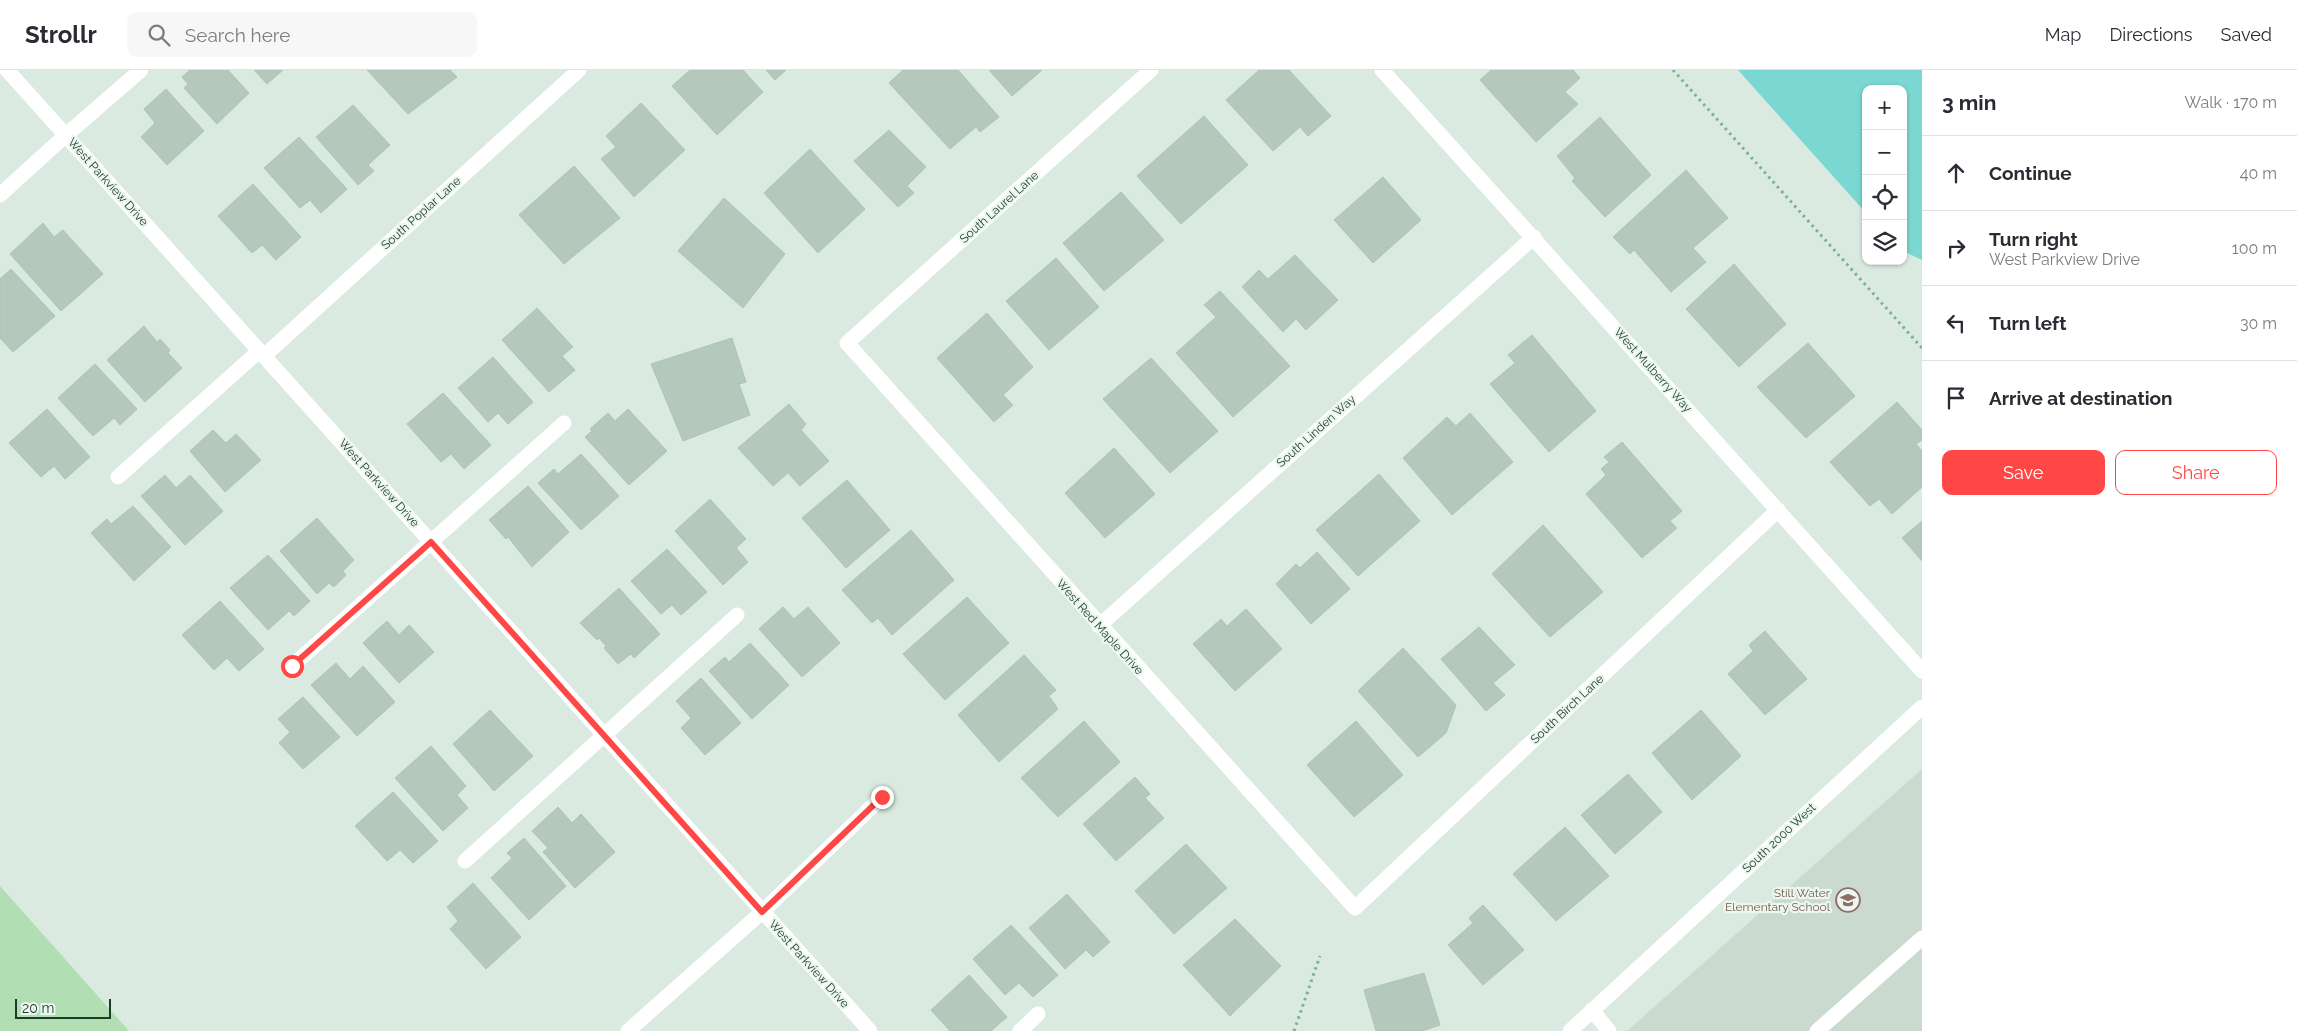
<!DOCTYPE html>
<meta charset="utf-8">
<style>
:root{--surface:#fff;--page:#f7f7f7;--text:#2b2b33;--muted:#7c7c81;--line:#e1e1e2;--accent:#ff4845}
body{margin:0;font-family:Raleway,sans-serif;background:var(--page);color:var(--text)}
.controls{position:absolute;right:15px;top:15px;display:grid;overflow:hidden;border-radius:10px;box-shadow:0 1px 4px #0004}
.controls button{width:45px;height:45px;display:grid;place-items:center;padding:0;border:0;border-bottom:1px solid var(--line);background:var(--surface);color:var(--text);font:25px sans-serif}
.scale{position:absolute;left:15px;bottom:12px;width:96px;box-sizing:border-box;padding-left:5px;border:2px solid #1c3b2b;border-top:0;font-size:14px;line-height:18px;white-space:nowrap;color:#1c3b2b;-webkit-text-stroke:4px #ecf7ef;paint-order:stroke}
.stop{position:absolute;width:15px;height:15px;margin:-11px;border:4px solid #ff4845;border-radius:50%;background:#fff}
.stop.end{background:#ff4845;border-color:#fff;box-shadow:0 1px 5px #0008}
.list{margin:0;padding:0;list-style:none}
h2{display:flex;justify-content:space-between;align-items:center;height:65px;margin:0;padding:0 20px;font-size:21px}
h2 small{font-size:16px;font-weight:400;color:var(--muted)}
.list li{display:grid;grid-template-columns:32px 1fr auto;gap:15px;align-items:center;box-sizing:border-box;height:75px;padding:0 20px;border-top:1px solid var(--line)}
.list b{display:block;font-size:19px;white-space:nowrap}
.list p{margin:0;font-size:16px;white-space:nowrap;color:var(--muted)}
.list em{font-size:16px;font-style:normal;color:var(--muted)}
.actions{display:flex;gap:10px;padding:15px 20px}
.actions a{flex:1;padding:11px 0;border:1px solid var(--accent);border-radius:10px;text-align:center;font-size:18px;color:var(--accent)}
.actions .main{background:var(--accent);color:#fff}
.icon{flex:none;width:28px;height:28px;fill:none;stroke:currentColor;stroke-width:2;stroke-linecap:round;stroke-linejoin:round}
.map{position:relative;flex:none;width:1922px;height:961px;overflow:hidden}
header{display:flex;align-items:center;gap:30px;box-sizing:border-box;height:70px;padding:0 25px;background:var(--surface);border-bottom:1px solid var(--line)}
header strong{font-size:24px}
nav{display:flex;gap:28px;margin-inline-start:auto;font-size:18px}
.search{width:350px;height:45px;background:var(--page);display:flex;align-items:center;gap:12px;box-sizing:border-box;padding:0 18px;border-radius:10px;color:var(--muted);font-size:19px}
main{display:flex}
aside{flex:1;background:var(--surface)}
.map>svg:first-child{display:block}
.built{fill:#cadacf}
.green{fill:#b1dfb3}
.water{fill:#7bd7d1}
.building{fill:#b4c8bb;stroke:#adc4b6}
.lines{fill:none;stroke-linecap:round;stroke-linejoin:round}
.path{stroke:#78b292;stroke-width:3;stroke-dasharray:2.5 4;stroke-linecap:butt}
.service{stroke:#fff;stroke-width:15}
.minor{stroke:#fff;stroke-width:15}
.tertiary{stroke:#fff;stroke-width:15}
.route{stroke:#ff4845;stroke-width:6}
.labels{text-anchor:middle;stroke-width:4.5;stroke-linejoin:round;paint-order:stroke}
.street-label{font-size:12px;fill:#1c3b2b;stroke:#ecf7ef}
.education-label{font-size:12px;fill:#785e54;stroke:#ecf7ef;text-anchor:end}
</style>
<header>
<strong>Strollr</strong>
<div class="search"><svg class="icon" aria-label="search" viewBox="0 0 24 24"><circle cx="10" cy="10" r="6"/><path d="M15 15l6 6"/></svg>Search here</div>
<nav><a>Map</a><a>Directions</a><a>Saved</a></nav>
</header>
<main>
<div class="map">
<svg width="1922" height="961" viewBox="0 0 1922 961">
<rect width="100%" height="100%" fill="#dbeae0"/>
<polygon class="built" points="1922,699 1922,961 1627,961"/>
<polygon class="green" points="0,816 129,961 0,961"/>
<polygon class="water" points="1738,0 1922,0 1922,190 1903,181 1903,19 1866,19 1866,143"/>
<g class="building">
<polygon points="190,0 228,0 249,23 217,54 184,18 188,14 182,7"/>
<polygon points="254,0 283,0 267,14"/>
<polygon points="367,0 450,0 457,7 408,44"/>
<polygon points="690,0 743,0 763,22 717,65 672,16"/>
<polygon points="766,0 786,0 775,10"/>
<polygon points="903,0 958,0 999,47 980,62 976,57 950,79 889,13"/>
<polygon points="989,0 1042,0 1012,26"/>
<polygon points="1259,0 1289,0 1331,46 1308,66 1300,57 1273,81 1226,30"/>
<polygon points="1491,0 1573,0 1580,8 1565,22 1578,34 1536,72 1480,10"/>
<polygon points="166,19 204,61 167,95 141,67 155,53 144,39"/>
<polygon points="641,33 685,80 634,127 601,89 616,77 606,66"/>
<polygon points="353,35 390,75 368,95 374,101 358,115 316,67"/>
<polygon points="1204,46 1248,95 1181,154 1137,106"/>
<polygon points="1600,47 1651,105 1605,147 1572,111 1575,108 1557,86"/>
<polygon points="889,60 926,97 907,116 914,123 898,137 854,91"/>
<polygon points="299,67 347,119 321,143 310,130 300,138 264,98"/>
<polygon points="810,79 865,139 818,183 764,123"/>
<polygon points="574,96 620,148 564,194 519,145"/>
<polygon points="1686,100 1728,148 1693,178 1706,192 1671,222 1634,180 1630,184 1613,167"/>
<polygon points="1383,107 1421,150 1373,193 1334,150"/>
<polygon points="253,114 301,167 276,190 262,175 252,183 218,146"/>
<polygon points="1121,122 1164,170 1104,221 1063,173"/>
<polygon points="724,128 785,184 743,238 678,181"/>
<polygon points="43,153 54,167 63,160 103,204 61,241 10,184"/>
<polygon points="1295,185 1338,230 1306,260 1296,249 1283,262 1242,217 1259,200 1268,209"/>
<polygon points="1056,188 1099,237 1049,280 1006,231"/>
<polygon points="1734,194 1786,254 1739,297 1686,239"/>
<polygon points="11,199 55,246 13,282 0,268 0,209"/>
<polygon points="1220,221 1290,296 1233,347 1176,283 1216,247 1204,235"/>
<polygon points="537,238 573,277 562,286 575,300 549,322 502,270"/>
<polygon points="987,243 1033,297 1003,325 1013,335 994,352 937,288"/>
<polygon points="144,256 157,272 160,269 170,280 168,283 182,298 145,332 107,290"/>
<polygon points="1532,265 1596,341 1549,382 1490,314 1515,293 1508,285"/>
<polygon points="732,268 746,312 739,314 750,345 683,371 651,294"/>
<polygon points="1808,273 1855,326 1806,368 1757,317"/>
<polygon points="493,287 533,332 508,354 498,343 488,352 458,318"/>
<polygon points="1151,288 1218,361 1170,403 1103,329"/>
<polygon points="95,294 137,339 120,355 114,348 93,366 58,328"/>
<polygon points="443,323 491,375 464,399 451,384 441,392 407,354"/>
<polygon points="1897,332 1922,360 1922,370 1916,374 1922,381 1922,417 1892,444 1879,429 1870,436 1830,392"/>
<polygon points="789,334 806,354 801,360 829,391 800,416 788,403 773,416 738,378"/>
<polygon points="47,339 90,387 65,409 54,396 41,407 9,373"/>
<polygon points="628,339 667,381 629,415 585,367 592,361 590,359 608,343 615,351"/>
<polygon points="1470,343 1513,392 1452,445 1403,388 1447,347 1456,356"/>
<polygon points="213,360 226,373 236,364 261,390 225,422 190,381"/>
<polygon points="1622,372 1682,441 1670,451 1677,458 1642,488 1586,424 1606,405 1601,399 1609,392 1604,387"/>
<polygon points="1114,378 1155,424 1105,468 1065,423"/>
<polygon points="581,384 619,426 581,460 538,413 554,399 558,404"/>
<polygon points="1379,404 1420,451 1358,506 1316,460"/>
<polygon points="165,405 176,418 190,405 223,441 185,475 141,426"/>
<polygon points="847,410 890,460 846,498 802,448"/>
<polygon points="528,416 569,462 532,497 508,467 506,469 489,450"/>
<polygon points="710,429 746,469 736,478 748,492 723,515 675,461"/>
<polygon points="133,436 171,477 134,511 91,463 107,449 111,454"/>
<polygon points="317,448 354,490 343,501 346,505 334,517 329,513 317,524 280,481"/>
<polygon points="1922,451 1922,491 1902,468"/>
<polygon points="1543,455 1603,522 1550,567 1492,504"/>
<polygon points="911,460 954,510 892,565 878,548 872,553 842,520"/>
<polygon points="667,479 707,522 681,545 672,535 661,544 631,511"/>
<polygon points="1317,482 1350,519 1311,554 1276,514 1296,494 1300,498"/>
<polygon points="268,485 310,531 294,546 289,541 268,560 230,518"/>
<polygon points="619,518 660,564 634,588 631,584 618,594 604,578 606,576 599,568 597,570 580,553"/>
<polygon points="967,527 1009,573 945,630 903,584"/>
<polygon points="220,531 264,579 239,601 227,588 214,600 182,565"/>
<polygon points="783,537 794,549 808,537 840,573 802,607 759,559"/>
<polygon points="1246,539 1282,579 1235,621 1193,574 1221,549 1227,556"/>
<polygon points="387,551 399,565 409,555 434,582 399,613 363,573"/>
<polygon points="1479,557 1515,595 1493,613 1505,625 1486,641 1441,589"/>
<polygon points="1765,561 1807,609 1765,645 1728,604 1753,581 1749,575"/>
<polygon points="750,573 789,615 752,649 709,601 725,587 729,592"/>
<polygon points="1403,578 1456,635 1446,663 1418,687 1358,621"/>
<polygon points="1024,585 1056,620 1049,626 1058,639 999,692 958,645"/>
<polygon points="336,593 350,609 363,596 395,632 357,666 311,615"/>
<polygon points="701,608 741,653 705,685 681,658 691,648 676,631"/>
<polygon points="303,627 340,667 303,699 279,673 290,662 278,649"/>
<polygon points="490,640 533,686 494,721 453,674"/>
<polygon points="1701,640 1741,686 1692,730 1652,683"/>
<polygon points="1084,651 1120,692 1058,747 1021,708"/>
<polygon points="1356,651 1403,705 1354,747 1307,695"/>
<polygon points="431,676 466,716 457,725 468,738 443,761 395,708"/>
<polygon points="1628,704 1662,742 1615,784 1581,745"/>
<polygon points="1135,707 1150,724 1145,728 1164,748 1116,791 1083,754"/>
<polygon points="393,722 438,771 413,793 400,780 387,791 355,756"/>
<polygon points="558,737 572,753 581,744 615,782 575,818 543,782 548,778 532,761"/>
<polygon points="1565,757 1609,806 1556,851 1513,804"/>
<polygon points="524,768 566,816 529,850 491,808 512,788 507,783"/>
<polygon points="1186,774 1227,818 1174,864 1135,821"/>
<polygon points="473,813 521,867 486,899 450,859 458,851 447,837"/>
<polygon points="1067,824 1110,872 1093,887 1086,880 1065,899 1029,858"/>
<polygon points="1483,835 1524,880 1483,915 1448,875 1473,853 1469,848"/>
<polygon points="1235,849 1281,896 1230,946 1183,895"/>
<polygon points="1011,855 1058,905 1033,927 1019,913 1005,925 973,889"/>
<polygon points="1424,903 1440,955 1422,961 1376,961 1364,920"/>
<polygon points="969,905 1007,947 991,961 950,961 931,940"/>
</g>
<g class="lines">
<g class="path">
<polyline points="1673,0 1922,278"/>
<polyline points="1294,961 1320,886"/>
</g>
<g class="service">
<polyline points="66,65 141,0"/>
<polyline points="118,407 259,281"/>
<polyline points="292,596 564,353"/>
<polyline points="465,791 737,545"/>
<polyline points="1592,940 1609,961"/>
<polyline points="628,961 762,842 882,727"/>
<polyline points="1020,961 1038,944"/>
<polyline points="1817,961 1922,868"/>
</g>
<g class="minor">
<polyline points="7,0 870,961"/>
<polyline points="1151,0 847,273 1355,838 1778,440"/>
<polyline points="1382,0 1922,601"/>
<polyline points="0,125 66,65"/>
<polyline points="264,286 579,0"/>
<polyline points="1099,556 1534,167"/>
</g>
<polyline class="tertiary" points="1570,961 1922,637"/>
</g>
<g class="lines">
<polyline class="route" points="292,596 431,472 762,842 882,727"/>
</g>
<defs>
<g id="school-ring" transform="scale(1.25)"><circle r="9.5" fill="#ecf7ef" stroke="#8d6e63" stroke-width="1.5"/><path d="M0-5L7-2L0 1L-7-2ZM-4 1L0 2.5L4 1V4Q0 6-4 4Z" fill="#8d6e63"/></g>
</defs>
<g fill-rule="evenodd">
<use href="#school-ring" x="1848" y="830"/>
</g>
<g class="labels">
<g class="street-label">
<text transform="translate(108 112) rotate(48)" y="4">West Parkview Drive</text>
<text transform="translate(999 137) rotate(-42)" y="4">South Laurel Lane</text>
<text transform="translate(421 143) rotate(-42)" y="4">South Poplar Lane</text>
<text transform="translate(1653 300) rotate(48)" y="4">West Mulberry Way</text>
<text transform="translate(1316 361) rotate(-42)" y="4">South Linden Way</text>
<text transform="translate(379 413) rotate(48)" y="4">West Parkview Drive</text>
<text transform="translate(1100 557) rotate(48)" y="4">West Red Maple Drive</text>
<text transform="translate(1567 639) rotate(-43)" y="4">South Birch Lane</text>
<text transform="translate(1779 768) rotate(-43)" y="4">South 2000 West</text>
<text transform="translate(809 894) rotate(48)" y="4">West Parkview Drive</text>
</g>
<g class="education-label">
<text x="1830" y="827">Still Water<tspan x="1830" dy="14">Elementary School</tspan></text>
</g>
</g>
</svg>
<div class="controls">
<button>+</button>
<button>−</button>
<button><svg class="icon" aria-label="locate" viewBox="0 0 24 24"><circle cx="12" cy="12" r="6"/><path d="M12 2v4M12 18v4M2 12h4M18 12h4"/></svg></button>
<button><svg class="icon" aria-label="layers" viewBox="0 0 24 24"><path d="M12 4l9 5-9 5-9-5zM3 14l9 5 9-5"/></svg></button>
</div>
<div class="scale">20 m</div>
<div class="stop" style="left:292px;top:596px"></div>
<div class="stop end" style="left:882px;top:727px"></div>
</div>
<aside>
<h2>3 min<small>Walk · 170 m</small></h2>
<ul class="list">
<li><svg class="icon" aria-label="ahead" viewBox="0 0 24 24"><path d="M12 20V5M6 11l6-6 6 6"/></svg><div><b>Continue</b></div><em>40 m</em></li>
<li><svg class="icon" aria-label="right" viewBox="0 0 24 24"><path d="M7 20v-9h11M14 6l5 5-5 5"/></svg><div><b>Turn right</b><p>West Parkview Drive</p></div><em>100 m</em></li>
<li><svg class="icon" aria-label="left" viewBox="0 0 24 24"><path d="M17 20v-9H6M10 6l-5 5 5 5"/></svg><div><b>Turn left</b></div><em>30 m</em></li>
<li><svg class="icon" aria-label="arrive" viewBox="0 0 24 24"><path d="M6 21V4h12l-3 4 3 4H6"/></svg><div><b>Arrive at destination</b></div></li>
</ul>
<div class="actions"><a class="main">Save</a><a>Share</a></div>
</aside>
</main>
